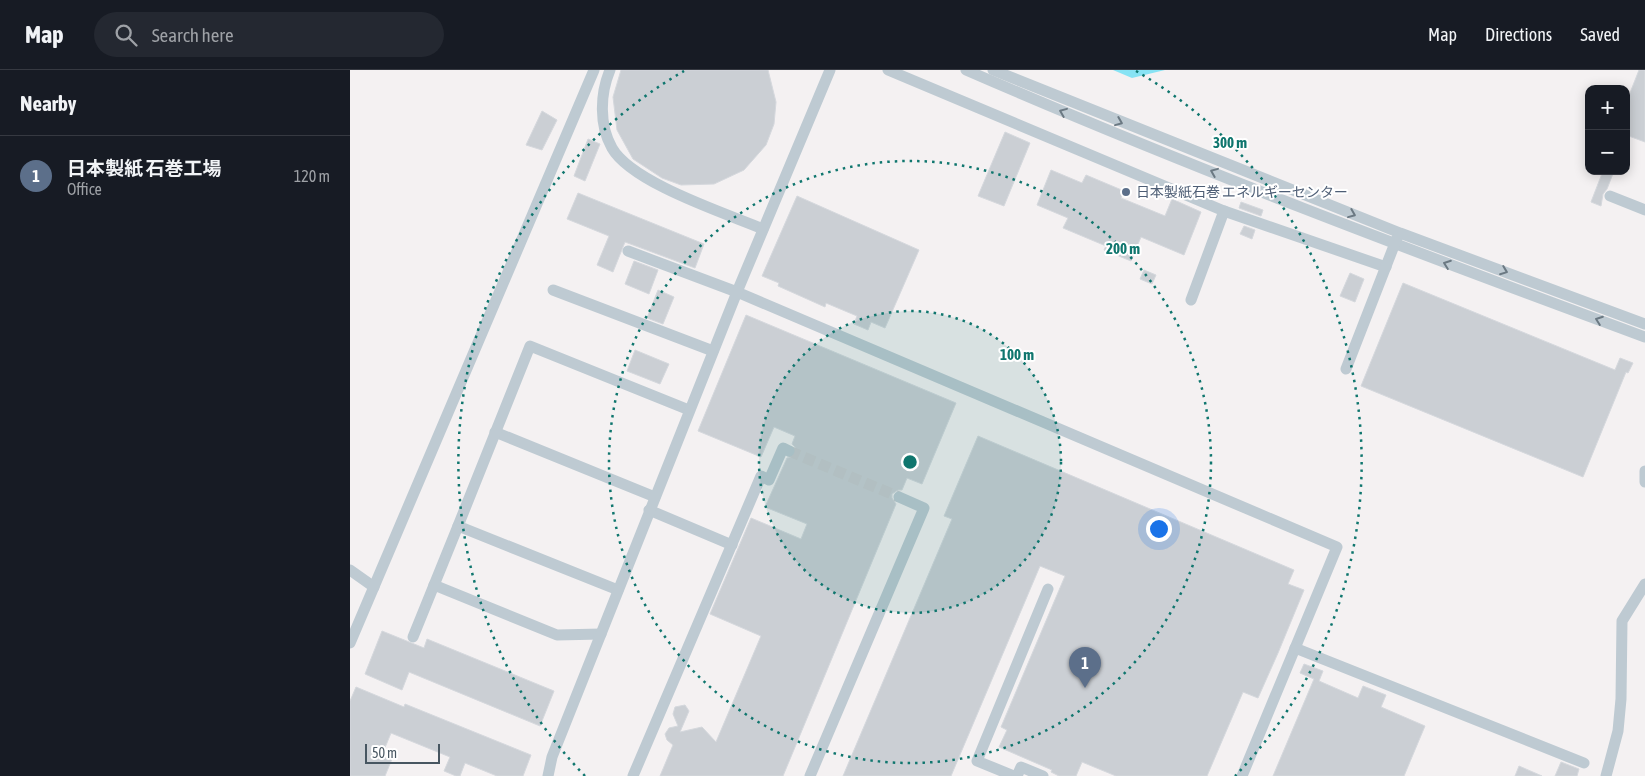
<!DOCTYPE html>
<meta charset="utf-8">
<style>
:root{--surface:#171b24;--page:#242831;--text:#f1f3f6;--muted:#9ea1a6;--line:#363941;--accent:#db2777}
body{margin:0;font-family:"Asap Condensed","Noto Sans JP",sans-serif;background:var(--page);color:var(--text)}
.controls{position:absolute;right:15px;top:15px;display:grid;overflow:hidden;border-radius:10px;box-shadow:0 2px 12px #0003}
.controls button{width:45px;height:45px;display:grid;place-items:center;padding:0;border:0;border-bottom:1px solid var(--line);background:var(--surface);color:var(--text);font:25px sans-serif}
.scale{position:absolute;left:15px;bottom:12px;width:75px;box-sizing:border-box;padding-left:5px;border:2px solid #475661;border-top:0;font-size:14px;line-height:18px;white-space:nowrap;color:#475661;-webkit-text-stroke:4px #fff;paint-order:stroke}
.you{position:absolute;left:808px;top:458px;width:18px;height:18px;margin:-12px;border:4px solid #fff;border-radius:50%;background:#1a73e8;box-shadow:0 0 0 8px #1a73e833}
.badge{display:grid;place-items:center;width:32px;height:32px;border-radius:50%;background:var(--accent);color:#fff;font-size:16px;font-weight:700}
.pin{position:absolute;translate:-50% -41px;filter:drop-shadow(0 1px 2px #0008)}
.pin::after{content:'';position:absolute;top:26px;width:18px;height:15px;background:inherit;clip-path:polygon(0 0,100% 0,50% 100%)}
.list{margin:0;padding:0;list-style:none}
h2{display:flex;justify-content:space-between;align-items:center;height:65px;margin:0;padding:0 20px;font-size:21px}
h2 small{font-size:16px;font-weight:400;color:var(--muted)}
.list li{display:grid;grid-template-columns:32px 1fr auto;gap:15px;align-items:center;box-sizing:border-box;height:80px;padding:0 20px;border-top:1px solid var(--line)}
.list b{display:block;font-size:19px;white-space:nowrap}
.list p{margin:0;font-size:16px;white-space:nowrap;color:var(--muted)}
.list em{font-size:16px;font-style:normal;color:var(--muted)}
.icon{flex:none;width:28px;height:28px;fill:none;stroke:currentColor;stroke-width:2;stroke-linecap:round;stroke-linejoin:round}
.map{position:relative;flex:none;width:1295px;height:706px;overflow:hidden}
header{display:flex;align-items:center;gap:30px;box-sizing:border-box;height:70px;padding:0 25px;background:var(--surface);border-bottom:1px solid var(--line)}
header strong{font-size:24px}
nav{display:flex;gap:28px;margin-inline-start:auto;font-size:18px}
.search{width:350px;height:45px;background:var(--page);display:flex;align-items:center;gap:12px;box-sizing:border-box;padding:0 18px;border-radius:28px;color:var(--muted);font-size:19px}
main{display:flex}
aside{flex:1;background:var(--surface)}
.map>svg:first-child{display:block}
.water{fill:#87e3f4}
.building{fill:#cbcfd4;stroke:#d5d8dd}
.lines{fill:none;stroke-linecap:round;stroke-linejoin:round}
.minor-tunnel{stroke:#c9cace;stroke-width:11;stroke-dasharray:11 5.5;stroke-linecap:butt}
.minor{stroke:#becad2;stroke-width:11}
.oneway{stroke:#6b7983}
.ring{fill:none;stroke:#0f766e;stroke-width:2.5;stroke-dasharray:2.5 5}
.service-dot{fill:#5c6f8a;stroke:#fff;stroke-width:2}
.labels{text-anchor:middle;stroke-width:4;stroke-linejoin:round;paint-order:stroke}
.service-label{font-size:14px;fill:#4e5e75;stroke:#fff;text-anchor:start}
.centre{fill:#0f766e;stroke:#fff;stroke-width:2.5}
.ring-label{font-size:15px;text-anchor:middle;font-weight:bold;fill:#0f766e;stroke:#fff;stroke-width:4;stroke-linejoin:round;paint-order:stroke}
</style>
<header>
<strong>Map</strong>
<div class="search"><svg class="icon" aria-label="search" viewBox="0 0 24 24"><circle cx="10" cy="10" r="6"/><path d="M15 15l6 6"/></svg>Search here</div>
<nav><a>Map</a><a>Directions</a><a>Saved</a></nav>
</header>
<main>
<aside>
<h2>Nearby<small></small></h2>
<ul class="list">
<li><span class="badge" style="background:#5c6f8a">1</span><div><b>日本製紙 石巻工場</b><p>Office</p></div><em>120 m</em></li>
</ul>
</aside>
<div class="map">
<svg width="1295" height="706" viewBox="0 0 1295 706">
<rect width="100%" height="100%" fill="#f4f1f2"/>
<polygon class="water" points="763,0 815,0 782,8"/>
<g class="building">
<polygon points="271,0 418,0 426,32 424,54 416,75 394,100 364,114 331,115 312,108 283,89 267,60 263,27"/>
<polygon points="1289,0 1295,0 1295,72 1276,65 1276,33"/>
<polygon points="192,41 207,50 192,80 176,75"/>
<polygon points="655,62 680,73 654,136 628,126"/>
<polygon points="238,69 250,74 235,111 224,106"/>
<polygon points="701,100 732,113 736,105 774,121 771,128 815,146 822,129 851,142 834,185 791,167 781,191 754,180 756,176 713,158 718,148 687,135"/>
<polygon points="1253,101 1264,101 1257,119 1253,124 1251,136 1241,132"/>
<polygon points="228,123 354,174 345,198 275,172 263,202 247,195 259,166 217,149"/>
<polygon points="447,126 569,180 535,258 521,252 518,260 504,254 507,246 476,233 475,237 428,216 429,213 412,206"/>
<polygon points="891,132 913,140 911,146 889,138"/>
<polygon points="894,156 905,160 902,169 890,164"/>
<polygon points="284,191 308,200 299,224 275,214"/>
<polygon points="794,200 806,205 802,214 790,209"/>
<polygon points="1000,203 1014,209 1005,232 990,226"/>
<polygon points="1053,213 1265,300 1270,288 1283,293 1278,303 1276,302 1233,407 1011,316"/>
<polygon points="308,220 324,227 313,254 297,248"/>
<polygon points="396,245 606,333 572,414 557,408 552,420 548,420 542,424 542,428 546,434 433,706 310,706 323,675 317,670 315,664 319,658 328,656 323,644 325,637 335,635 339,641 330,662 352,657 366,672 411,566 360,544 401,448 451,469 457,454 415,437 437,388 443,387 446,384 445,377 442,374 445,366 424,357 411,387 348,361"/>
<polygon points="285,280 319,294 310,314 277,301"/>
<polygon points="628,366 944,500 938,514 954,520 928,583 908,628 893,622 857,706 766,706 732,692 726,706 709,706 701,702 702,700 649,677 657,660 651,657 715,506 690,496 601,706 493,706 602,449 594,446"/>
<polygon points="32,561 74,578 77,569 204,621 190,656 59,602 52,620 15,604"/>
<polygon points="954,594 973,601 969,611 1008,628 1013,616 1036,625 1031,637 1075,656 1054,706 923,706 964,609 950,603"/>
<polygon points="6,617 54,637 55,634 181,685 173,706 147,706 115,693 110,706 106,706 94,701 100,687 41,663 32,685 42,689 35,706 0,706 0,631"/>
<polygon points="1211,692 1229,699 1227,706 1205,706"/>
<polygon points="1169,696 1192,706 1165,706"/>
</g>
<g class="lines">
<polyline class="minor-tunnel" points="439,381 549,427"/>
<g class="minor">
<path d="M 260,0 C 250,24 249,55 262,78 C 282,113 375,143 413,159"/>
<polyline points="538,0 874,141 1036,197"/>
<path d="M 616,0 C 839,97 1067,183 1295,267"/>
<polyline points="643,0 1050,163 1295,254"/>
<polyline points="1260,126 1295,140"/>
<polyline points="278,181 387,222 987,477 892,706"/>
<polyline points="203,220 363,281"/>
<polyline points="841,230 874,141"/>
<polyline points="996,299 1047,168"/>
<polyline points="145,362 305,427"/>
<polyline points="1295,401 1295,412"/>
<polyline points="299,440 382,475"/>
<polyline points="0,500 24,517"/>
<polyline points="84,515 207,565 251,564"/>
<polyline points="268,520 108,456 180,276 339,340"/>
<polyline points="63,567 108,456"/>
<polyline points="0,573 244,0"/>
<polyline points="945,578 1234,693"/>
<polyline points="198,706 202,687 387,222 480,0"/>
<polyline points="283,706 411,406 419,410 433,378 439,381"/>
<polyline points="460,706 574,438 549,427"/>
<polyline points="664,706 627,691 698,519"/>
<polyline points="667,706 671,697 693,706"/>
<polyline points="1256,706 1268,661 1271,629 1272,551 1295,514"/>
</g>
</g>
<defs><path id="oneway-chevron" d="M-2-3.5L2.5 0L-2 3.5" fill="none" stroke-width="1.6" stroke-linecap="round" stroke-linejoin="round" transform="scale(1.25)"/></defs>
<g class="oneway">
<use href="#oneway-chevron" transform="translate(713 42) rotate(-158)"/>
<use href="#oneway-chevron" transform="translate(769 52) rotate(22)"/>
<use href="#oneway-chevron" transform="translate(864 102) rotate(-158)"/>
<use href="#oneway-chevron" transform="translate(1002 144) rotate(22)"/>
<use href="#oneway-chevron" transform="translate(1097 194) rotate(-160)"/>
<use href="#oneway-chevron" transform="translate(1154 201) rotate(21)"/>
<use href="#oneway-chevron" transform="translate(1249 250) rotate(-160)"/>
</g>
<circle cx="560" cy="392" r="151" fill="#0f766e" fill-opacity=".12"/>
<g class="ring">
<circle cx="560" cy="392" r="151"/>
<circle cx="560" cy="392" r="301"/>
<path d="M235 706A452 452 0 0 1 334 1M786 1A452 452 0 0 1 885 706"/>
</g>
<circle class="service-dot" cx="776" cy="122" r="5"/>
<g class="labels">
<g class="service-label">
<text x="786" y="127">日本製紙石巻 エネルギーセンター</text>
</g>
</g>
<circle cx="560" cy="392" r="8" class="centre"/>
<g class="ring-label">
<text x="880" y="78">300 m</text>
<text x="773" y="184">200 m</text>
<text x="667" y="290">100 m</text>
</g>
</svg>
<div class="controls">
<button>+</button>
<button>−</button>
</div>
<div class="scale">50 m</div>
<div class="you"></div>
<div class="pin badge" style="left:735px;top:618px;background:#5c6f8a">1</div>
</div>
</main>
